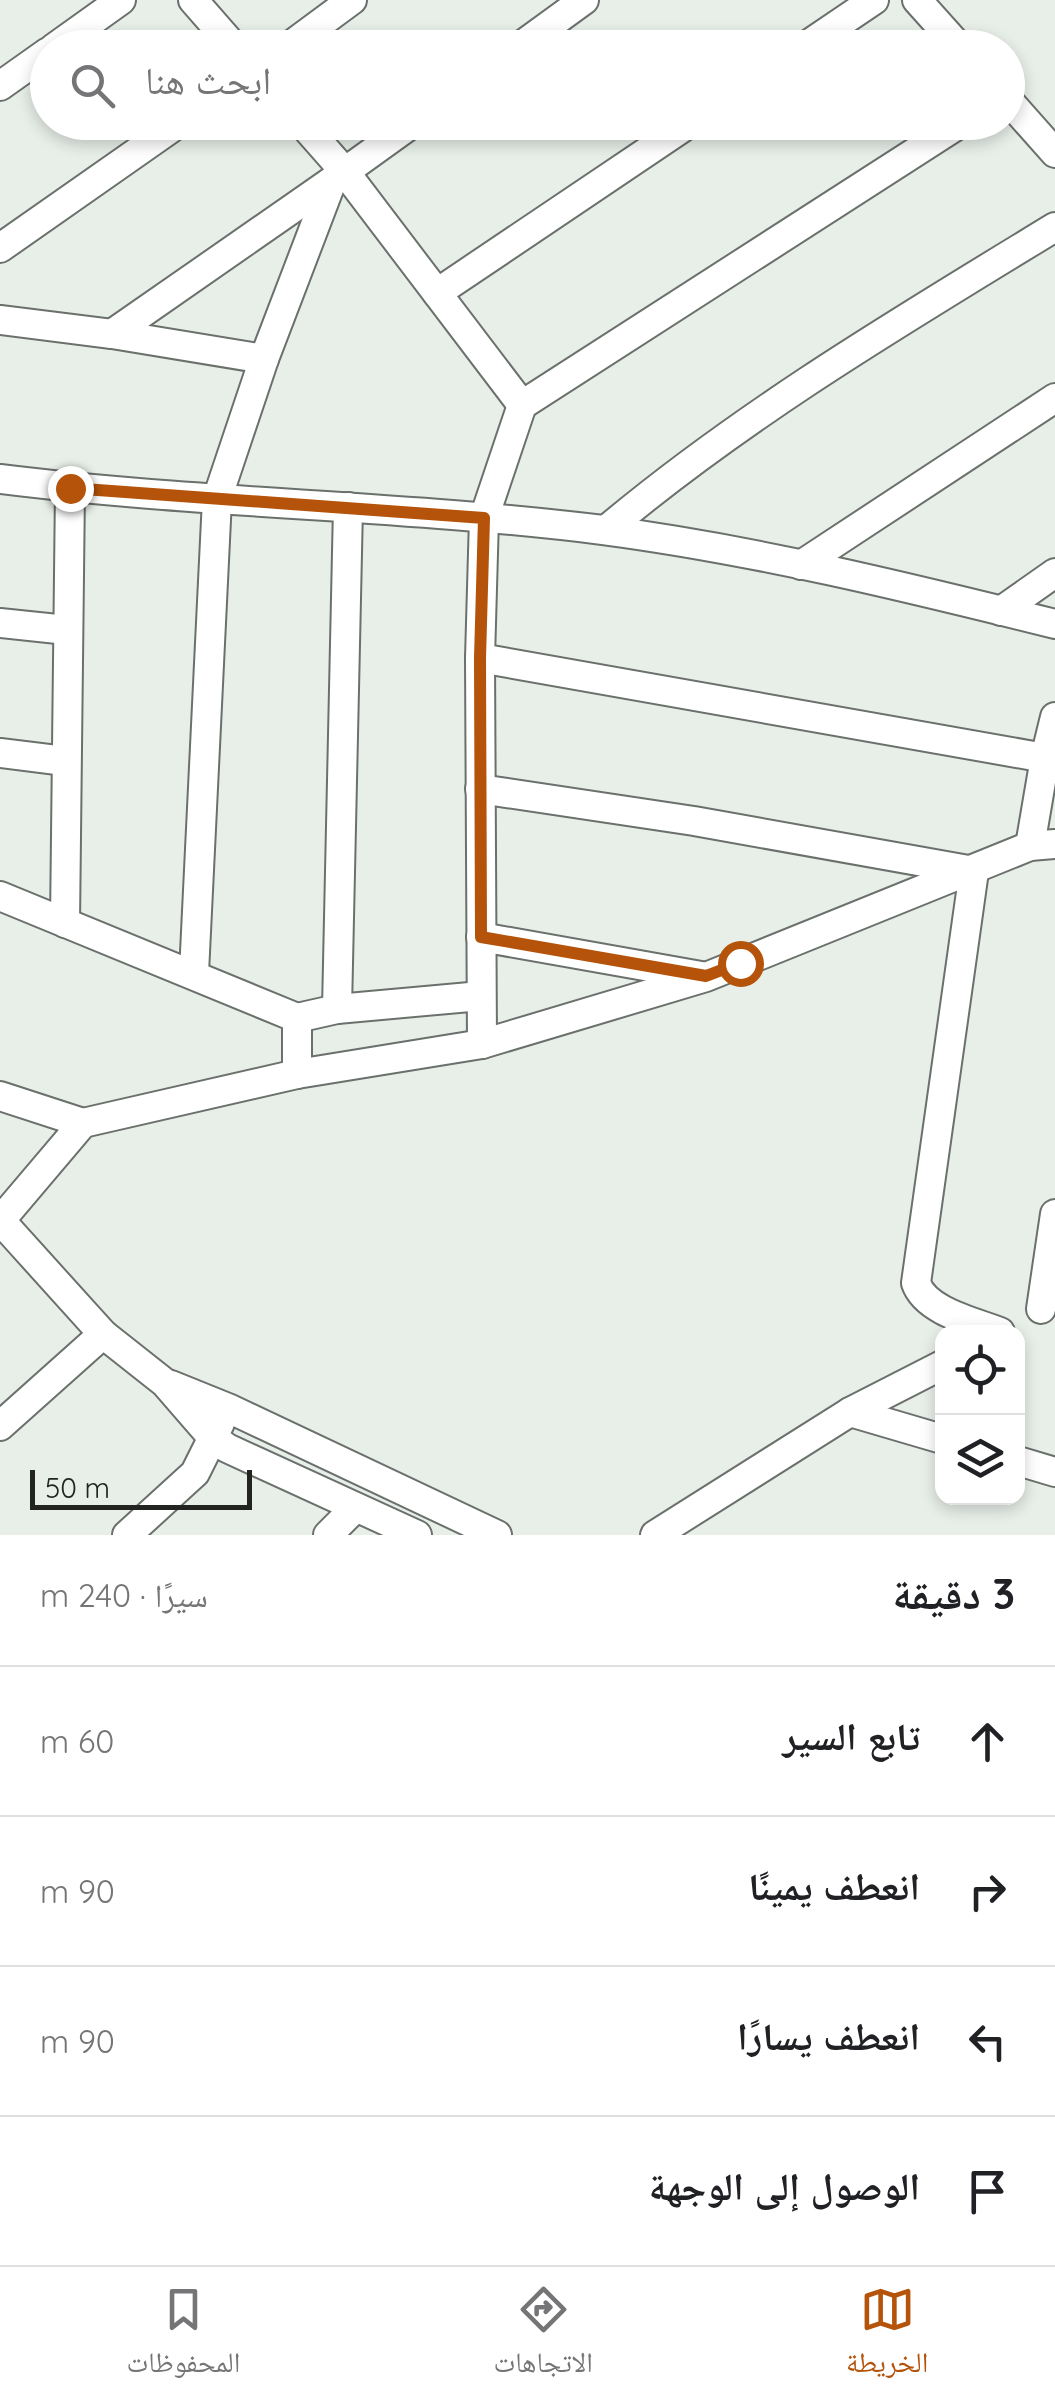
<!DOCTYPE html>
<html lang="ar">
<meta charset="utf-8">
<style>
:root{--surface:#fff;--page:#f6f6f6;--text:#202124;--muted:#757577;--line:#e0e0e0;--accent:#b45309}
body{margin:0;font-family:Quicksand,"Noto Naskh Arabic",sans-serif;background:var(--page);color:var(--text);direction:rtl}
.controls{position:absolute;right:30px;bottom:30px;display:grid;overflow:hidden;border-radius:20px;box-shadow:0 5px 15px #0003}
.controls button{width:90px;height:90px;display:grid;place-items:center;padding:0;border:0;border-bottom:2px solid var(--line);background:var(--surface);color:var(--text);font:50px sans-serif}
.scale{position:absolute;left:30px;bottom:25px;width:222px;box-sizing:border-box;padding-left:10px;border:5px solid #222422;border-top:0;font-size:28px;line-height:35px;white-space:nowrap;color:#222422;-webkit-text-stroke:8px #e8efe9;paint-order:stroke}
.stop{position:absolute;width:30px;height:30px;margin:-22px;border:8px solid #b45309;border-radius:50%;background:#fff}
.stop.end{background:#b45309;border-color:#fff;box-shadow:0 2px 10px #0008}
.list{margin:0;padding:0;list-style:none}
h2{display:flex;justify-content:space-between;align-items:center;height:130px;margin:0;padding:0 40px;font-size:42px}
h2 small{font-size:32px;font-weight:400;color:var(--muted)}
.list li{display:grid;grid-template-columns:65px 1fr auto;gap:30px;align-items:center;box-sizing:border-box;height:150px;padding:0 40px;border-top:2px solid var(--line)}
.list b{display:block;font-size:38px;white-space:nowrap}
.list em{font-size:32px;font-style:normal;color:var(--muted)}
.icon{flex:none;width:55px;height:55px;fill:none;stroke:currentColor;stroke-width:2;stroke-linecap:round;stroke-linejoin:round}
.map{position:relative;flex:none;width:1055px;height:1535px;overflow:hidden;direction:ltr}
.search{position:absolute;background:var(--surface);box-shadow:0 5px 15px #0003;left:30px;right:30px;top:30px;height:110px;display:flex;align-items:center;gap:25px;box-sizing:border-box;padding:0 35px;border-radius:55px;color:var(--muted);font-size:38px}
.sheet{height:730px;background:var(--surface)}
nav{display:flex;justify-content:space-around;align-items:center;box-sizing:border-box;height:140px;border-top:2px solid var(--line);background:var(--surface);font-size:28px;color:var(--muted)}
nav a{display:grid;justify-items:center;gap:5px}
nav .on{color:var(--accent)}
.map>svg:first-child{display:block}
.lines{fill:none;stroke-linecap:round;stroke-linejoin:round}
.street-casing{stroke:#6a706b;stroke-width:32}
.street{stroke:#fff;stroke-width:28}
.route{stroke:#b45309;stroke-width:12}
</style>
<div class="map">
<svg width="1055" height="1535" viewBox="0 0 1055 1535">
<rect width="100%" height="100%" fill="#e8efe9"/>
<g class="lines">
<g class="street-casing">
<g id="street">
<polyline points="193,0 235,48"/>
<polyline points="917,0 960,48"/>
<polyline points="54,48 121,0"/>
<polyline points="287,48 352,0"/>
<polyline points="518,48 584,0"/>
<polyline points="803,48 874,0"/>
<polyline points="0,86 48,52"/>
<polyline points="1008,100 1055,153"/>
<polyline points="301,122 345,172 522,405 962,122"/>
<polyline points="0,248 180,122"/>
<polyline points="437,293 691,122"/>
<polyline points="0,320 112,334 264,359"/>
<polyline points="112,334 332,181"/>
<polyline points="522,405 484,518 480,658 482,1044 706,977 1030,846 1055,844"/>
<path d="M 0,479 C 200,504 403,505 603,530 C 755,550 907,587 1055,624"/>
<path d="M 606,530 C 744,414 901,321 1055,227"/>
<polyline points="801,565 1055,398"/>
<polyline points="1001,611 1055,573"/>
<polyline points="0,623 67,630"/>
<polyline points="480,658 1045,758 1055,717"/>
<polyline points="0,753 65,761"/>
<path d="M 480,789 L 694,821 L 974,871 L 916,1283 C 926,1312 975,1322 1000,1332"/>
<polyline points="1030,846 1045,758"/>
<polyline points="0,896 297,1018 337,1009 481,996"/>
<polyline points="65,923 70,488"/>
<polyline points="481,937 701,976"/>
<polyline points="194,973 217,499 264,359 332,181 414,122"/>
<polyline points="337,1009 348,507"/>
<polyline points="297,1074 297,1018"/>
<polyline points="0,1096 83,1123"/>
<polyline points="0,1220 103,1334 165,1383 211,1436 227,1448 417,1535"/>
<polyline points="0,1221 83,1123 297,1074 482,1044"/>
<polyline points="1041,1309 1055,1214"/>
<polyline points="171,1385 228,1408 497,1535"/>
<polyline points="850,1412 942,1439"/>
<polyline points="0,1426 103,1334"/>
<polyline points="1018,1461 1055,1472"/>
<polyline points="127,1535 195,1473 220,1423"/>
<polyline points="328,1535 355,1508"/>
<polyline points="655,1535 850,1412 942,1365"/>
</g>
</g>
<use href="#street" class="street"/>
</g>
<g class="lines">
<polyline class="route" points="70,488 484,518 480,658 481,937 706,976 740,963"/>
</g>
</svg>
<div class="controls">
<button><svg class="icon" aria-label="locate" viewBox="0 0 24 24"><circle cx="12" cy="12" r="6"/><path d="M12 2v4M12 18v4M2 12h4M18 12h4"/></svg></button>
<button><svg class="icon" aria-label="layers" viewBox="0 0 24 24"><path d="M12 4l9 5-9 5-9-5zM3 14l9 5 9-5"/></svg></button>
</div>
<div class="scale">50 m</div>
<div class="stop" style="left:740px;top:963px"></div>
<div class="stop end" style="left:70px;top:488px"></div>
<div class="search"><svg class="icon" aria-label="search" viewBox="0 0 24 24"><circle cx="10" cy="10" r="6"/><path d="M15 15l6 6"/></svg>ابحث هنا</div>
</div>
<section class="sheet">
<h2>3 دقيقة<small>سيرًا · 240 m</small></h2>
<ul class="list">
<li><svg class="icon" aria-label="ahead" viewBox="0 0 24 24"><path d="M12 20V5M6 11l6-6 6 6"/></svg><div><b>تابع السير</b></div><em>60 m</em></li>
<li><svg class="icon" aria-label="right" viewBox="0 0 24 24"><path d="M7 20v-9h11M14 6l5 5-5 5"/></svg><div><b>انعطف يمينًا</b></div><em>90 m</em></li>
<li><svg class="icon" aria-label="left" viewBox="0 0 24 24"><path d="M17 20v-9H6M10 6l-5 5 5 5"/></svg><div><b>انعطف يسارًا</b></div><em>90 m</em></li>
<li><svg class="icon" aria-label="arrive" viewBox="0 0 24 24"><path d="M6 21V4h12l-3 4 3 4H6"/></svg><div><b>الوصول إلى الوجهة</b></div></li>
</ul>
</section>
<nav>
<a class="on"><svg class="icon" aria-label="map" viewBox="0 0 24 24"><path d="M3 6l6-2 6 2 6-2v14l-6 2-6-2-6 2zM9 4v14M15 6v14"/></svg>الخريطة</a>
<a><svg class="icon" aria-label="directions" viewBox="0 0 24 24"><path d="M12 3l9 9-9 9-9-9zM9 14v-3h6M13 9l2 2-2 2"/></svg>الاتجاهات</a>
<a><svg class="icon" aria-label="saved" viewBox="0 0 24 24"><path d="M7 4h10v16l-5-4-5 4z"/></svg>المحفوظات</a>
</nav>
